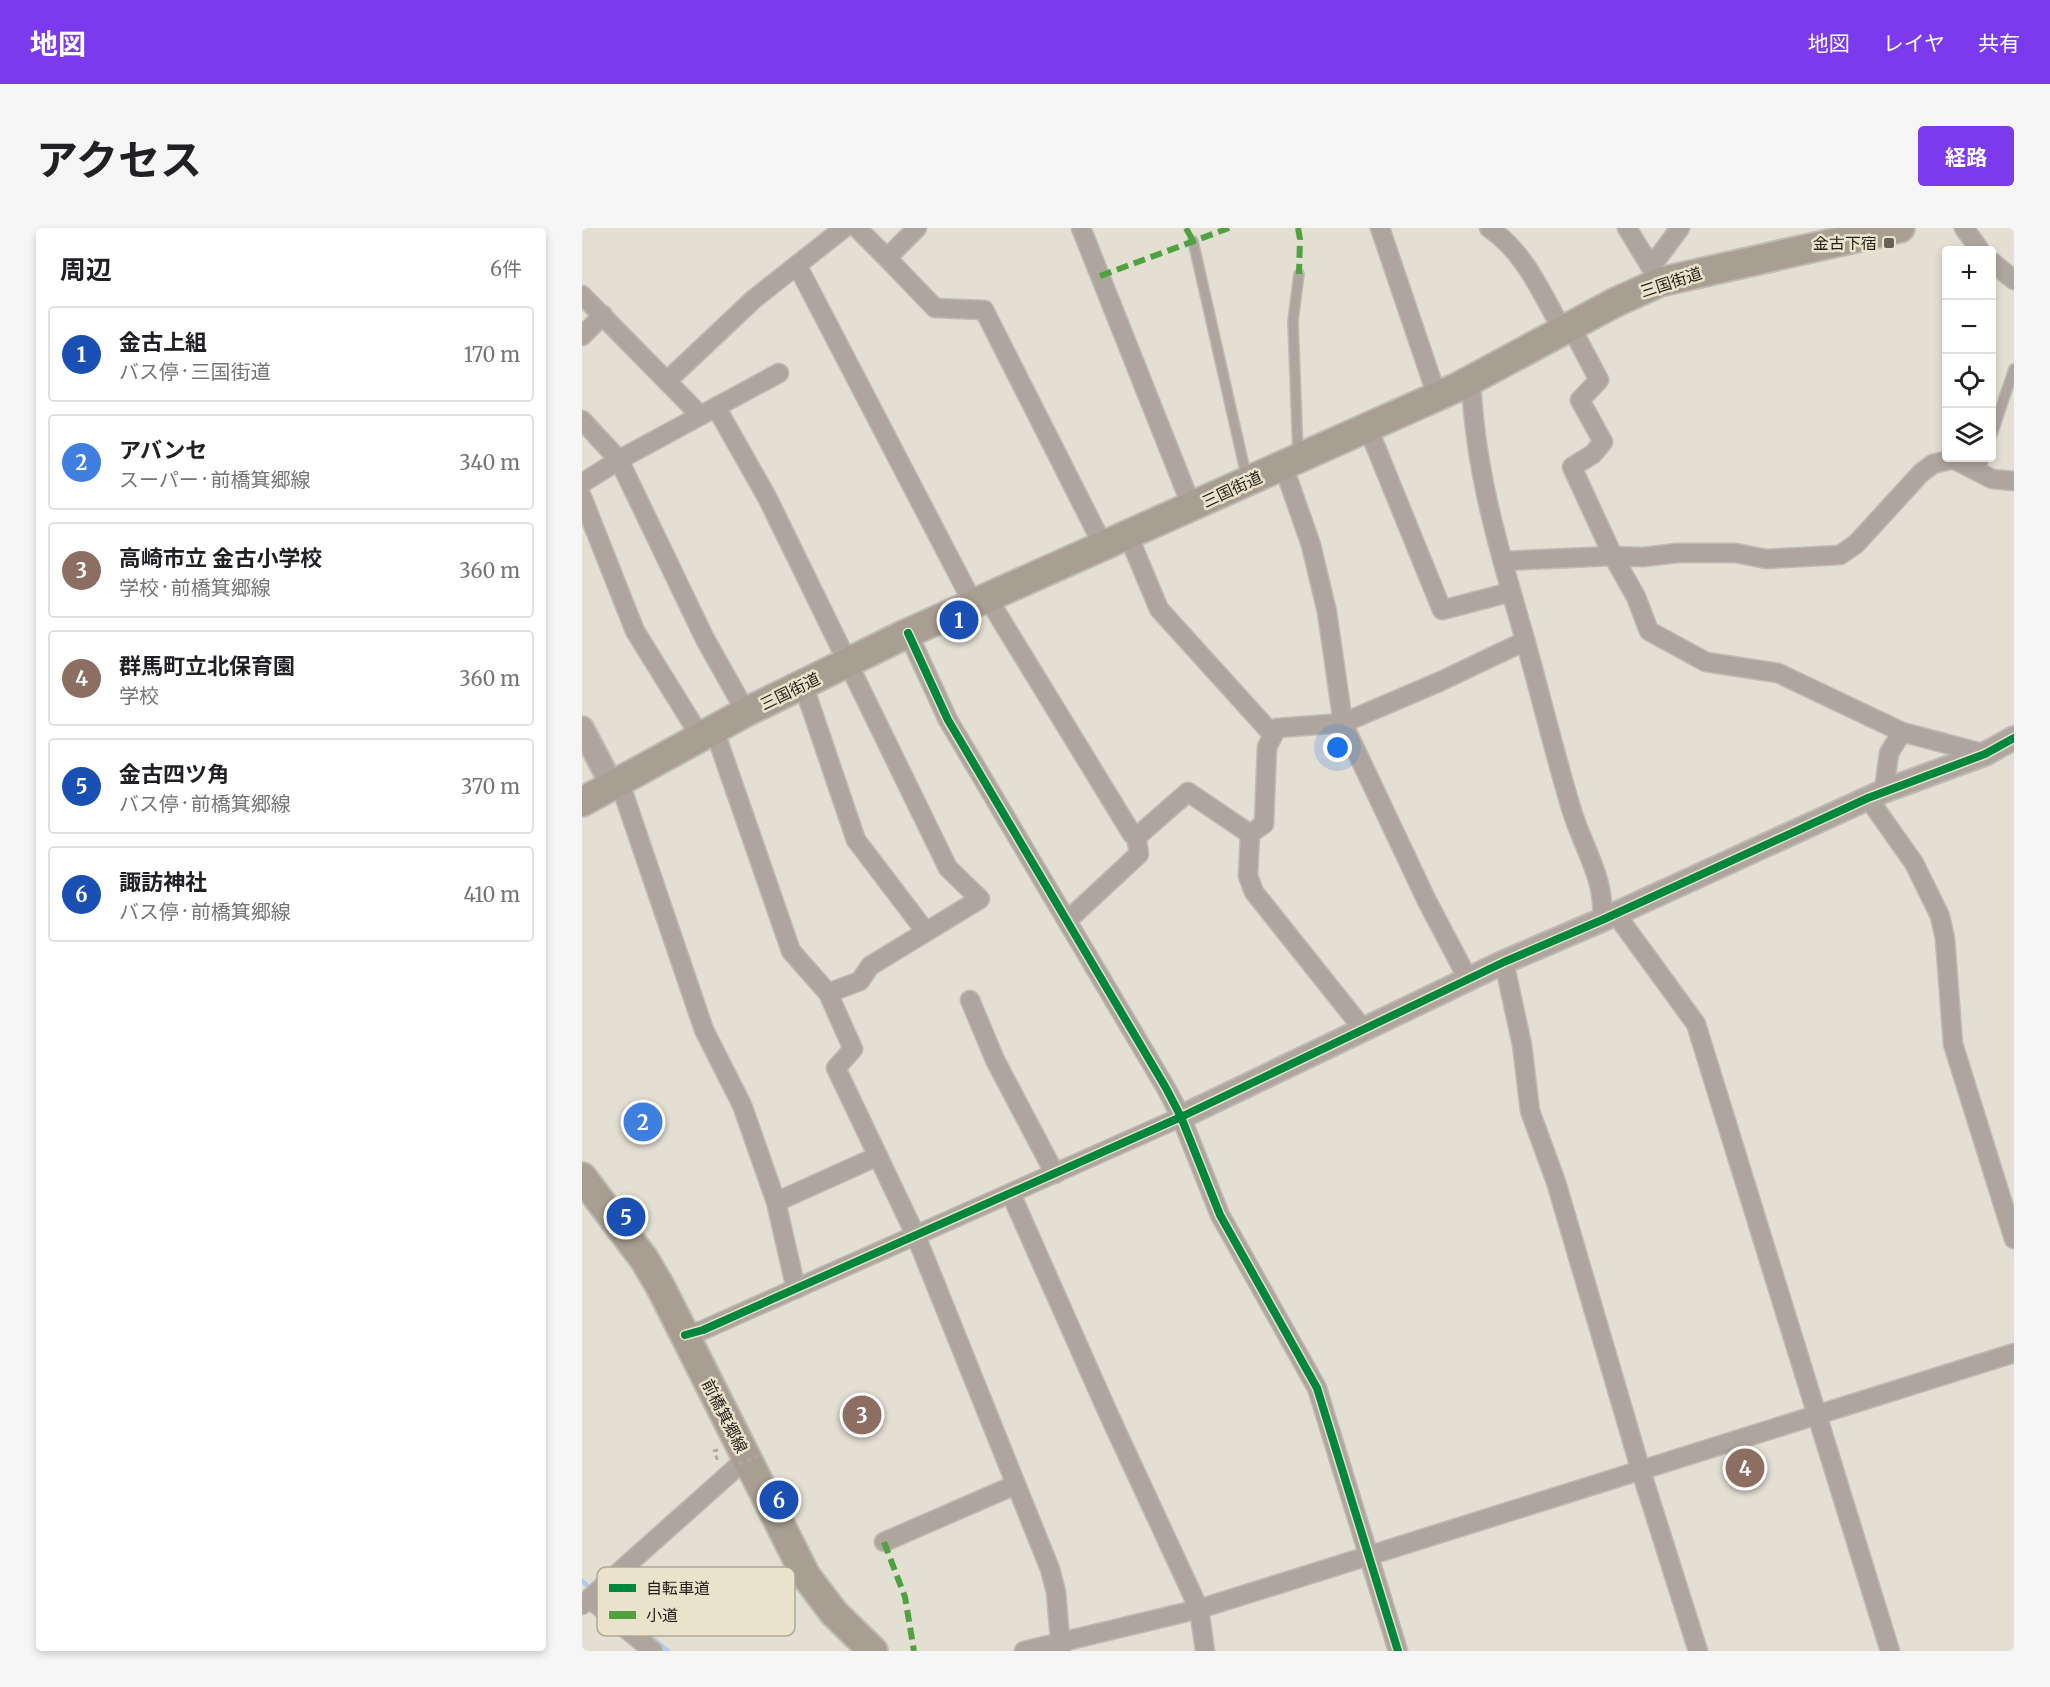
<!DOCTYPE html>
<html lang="ja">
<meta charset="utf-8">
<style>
:root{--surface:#fff;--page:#f6f6f6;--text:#202124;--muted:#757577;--line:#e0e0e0;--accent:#7c3aed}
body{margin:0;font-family:Merriweather,"Noto Sans JP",serif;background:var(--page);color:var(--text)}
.controls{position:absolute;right:18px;top:18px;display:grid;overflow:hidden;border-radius:6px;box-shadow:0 3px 9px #0003}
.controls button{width:54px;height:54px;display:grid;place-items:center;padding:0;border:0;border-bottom:2px solid var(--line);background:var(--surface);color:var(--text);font:30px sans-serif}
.you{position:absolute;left:756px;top:520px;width:21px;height:21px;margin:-15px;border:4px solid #fff;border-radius:50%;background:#1a73e8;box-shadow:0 0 0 9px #1a73e833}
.badge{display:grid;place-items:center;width:39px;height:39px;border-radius:50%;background:var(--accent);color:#fff;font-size:20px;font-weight:700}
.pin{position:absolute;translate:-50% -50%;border:3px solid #fff;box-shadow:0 2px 6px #0006}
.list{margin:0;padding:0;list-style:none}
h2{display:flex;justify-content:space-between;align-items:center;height:78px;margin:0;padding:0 24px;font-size:26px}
h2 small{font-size:20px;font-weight:400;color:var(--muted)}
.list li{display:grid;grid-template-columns:39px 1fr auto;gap:18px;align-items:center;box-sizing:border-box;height:96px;margin:0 12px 12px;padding:0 12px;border:2px solid var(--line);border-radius:6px}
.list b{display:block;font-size:22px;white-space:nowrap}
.list p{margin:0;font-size:20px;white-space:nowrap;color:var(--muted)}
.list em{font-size:20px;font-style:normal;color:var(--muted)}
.icon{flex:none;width:33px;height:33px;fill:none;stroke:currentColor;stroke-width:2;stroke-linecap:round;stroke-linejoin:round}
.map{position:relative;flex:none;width:1432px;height:1423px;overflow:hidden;border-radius:6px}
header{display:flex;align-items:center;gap:36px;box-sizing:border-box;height:84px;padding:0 30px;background:var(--accent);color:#fff}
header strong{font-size:28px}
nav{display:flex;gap:33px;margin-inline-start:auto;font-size:21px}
.intro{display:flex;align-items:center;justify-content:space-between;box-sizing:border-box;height:144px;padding:0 36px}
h1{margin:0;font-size:42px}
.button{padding:15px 27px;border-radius:6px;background:var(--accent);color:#fff;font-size:21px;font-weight:700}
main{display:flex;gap:36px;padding:0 36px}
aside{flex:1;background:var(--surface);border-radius:6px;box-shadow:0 3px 9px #0003}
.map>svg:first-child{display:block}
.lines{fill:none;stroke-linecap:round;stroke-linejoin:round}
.stream{stroke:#adcbf1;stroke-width:4.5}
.service-casing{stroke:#bfbbb3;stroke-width:12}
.minor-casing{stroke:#bfbbb3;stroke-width:21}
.tertiary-casing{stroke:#bfbbb3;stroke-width:26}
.primary-casing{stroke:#bfbbb3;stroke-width:32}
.path{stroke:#aea8a0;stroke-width:3;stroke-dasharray:4.5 4.5;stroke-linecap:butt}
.service{stroke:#aea69e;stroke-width:9}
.minor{stroke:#aea69e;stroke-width:18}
.tertiary{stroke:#aea69e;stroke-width:22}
.primary{stroke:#a89e92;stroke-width:28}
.path-bridge{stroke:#aea8a0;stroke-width:3;stroke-dasharray:4.5 4.5;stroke-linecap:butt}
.quiet{stroke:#50a240;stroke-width:6;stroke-dasharray:12 6;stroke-linecap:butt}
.cycleway-casing{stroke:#ebe2cc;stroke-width:11}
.cycleway{stroke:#00873e;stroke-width:8}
.poi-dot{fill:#666258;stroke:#ebe2cc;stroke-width:2}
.labels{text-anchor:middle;stroke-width:5;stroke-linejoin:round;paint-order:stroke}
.poi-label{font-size:16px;fill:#221e16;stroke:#ebe2cc;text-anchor:end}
.street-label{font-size:16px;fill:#221e16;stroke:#ebe2cc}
.key{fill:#ebe2cc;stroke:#afa795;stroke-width:1.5}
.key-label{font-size:16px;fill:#221e16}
</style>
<header>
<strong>地図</strong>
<nav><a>地図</a><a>レイヤ</a><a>共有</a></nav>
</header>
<div class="intro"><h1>アクセス</h1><a class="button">経路</a></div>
<main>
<aside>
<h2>周辺<small>6件</small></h2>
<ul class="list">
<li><span class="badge" style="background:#1a4fb4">1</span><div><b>金古上組</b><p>バス停 · 三国街道</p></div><em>170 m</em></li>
<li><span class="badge" style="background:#3f7fe0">2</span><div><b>アバンセ</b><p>スーパー · 前橋箕郷線</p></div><em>340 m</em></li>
<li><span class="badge" style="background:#8d6e63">3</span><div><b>高崎市立 金古小学校</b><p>学校 · 前橋箕郷線</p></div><em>360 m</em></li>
<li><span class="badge" style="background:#8d6e63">4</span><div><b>群馬町立北保育園</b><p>学校</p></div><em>360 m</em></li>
<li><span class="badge" style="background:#1a4fb4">5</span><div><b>金古四ツ角</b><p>バス停 · 前橋箕郷線</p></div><em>370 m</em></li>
<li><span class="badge" style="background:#1a4fb4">6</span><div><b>諏訪神社</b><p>バス停 · 前橋箕郷線</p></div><em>410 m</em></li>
</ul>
</aside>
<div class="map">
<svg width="1432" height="1423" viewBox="0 0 1432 1423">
<rect width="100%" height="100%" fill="#e4dfd3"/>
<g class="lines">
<g class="stream">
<polyline points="0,1353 9,1361"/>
<polyline points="65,1406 86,1423"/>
</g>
<g class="service-casing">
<g id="service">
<polyline points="611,13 665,251"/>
<polyline points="1410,206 1432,141"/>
<polyline points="716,226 711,93 717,46"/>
<polyline points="1397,245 1402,230"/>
</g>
</g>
<g class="minor-casing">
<g id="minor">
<polyline points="275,0 305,30 335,0"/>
<polyline points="499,0 610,279"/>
<polyline points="798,0 855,168"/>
<path d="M 907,0 C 943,24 960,66 981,103"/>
<polyline points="1045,0 1078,54"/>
<polyline points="1382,0 1398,22"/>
<polyline points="305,30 353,80 402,82 522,319"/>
<polyline points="1410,34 1432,52"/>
<polyline points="215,37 391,375"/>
<polyline points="1069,39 1098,0"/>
<polyline points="0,67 118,187"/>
<polyline points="989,99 1017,152 998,172 1021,214 1011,226 990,239 1031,328 1054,369 1067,403 1124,434 1196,445 1320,504 1403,526"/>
<polyline points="0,108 21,87"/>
<polyline points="85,153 172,71 262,0"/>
<path d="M 889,153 C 893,243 917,322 942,408 C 958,465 972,523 989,580 C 1000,618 1024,651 1020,692"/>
<polyline points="134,179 186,271 366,640 398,671 288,738 278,753 246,765"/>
<polyline points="0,192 37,232 123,411 164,484"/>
<polyline points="786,200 860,382 929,364"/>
<polyline points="701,237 729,317 745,384 761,495 845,673 886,751"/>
<polyline points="0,255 42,229 197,145"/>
<polyline points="0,269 53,403 118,508"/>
<polyline points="546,307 577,381 691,507"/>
<polyline points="921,333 1031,328 1061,329 1095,325 1154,325 1184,331 1258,327 1274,316 1339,245 1351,236 1371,231 1410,251 1432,253"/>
<polyline points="405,369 550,606 558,606 606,564 668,606"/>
<polyline points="326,405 366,492 584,860 599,889 638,987 735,1160 816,1423"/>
<polyline points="221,456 274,612 344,704"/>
<polyline points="132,501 209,723 246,765 271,821 254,840 334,1008 468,1341 474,1364 479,1423"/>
<polyline points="30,557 41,564 122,802 160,877 194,974 214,1061"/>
<polyline points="1302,563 1307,525 1320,504"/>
<polyline points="1286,570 1332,635 1358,688 1363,711 1371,816 1432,1011"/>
<polyline points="1033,685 1114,796 1308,1423"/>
<polyline points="486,692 557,626 554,607"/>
<polyline points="922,734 940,817 948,883 974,954 1059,1243 1116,1423"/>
<polyline points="388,772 413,832 473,946"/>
<polyline points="782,802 672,664 666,648 668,606 682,596 685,519 695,500 761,495 857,454 943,413"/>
<polyline points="429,966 527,1187 617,1381 623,1423"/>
<polyline points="194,974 296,928"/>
<polyline points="103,1107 121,1102 599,889"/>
<polyline points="302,1314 433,1257"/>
<polyline points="8,1371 71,1423"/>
<polyline points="0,1377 165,1230"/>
<polyline points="442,1423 617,1381 1432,1125"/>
</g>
</g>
<g class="tertiary-casing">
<g id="tertiary">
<polyline points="0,500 30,557"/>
<polyline points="599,889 922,734 1020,692 1302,563 1403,526 1432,510"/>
</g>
</g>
<g class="primary-casing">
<g id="primary">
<polyline points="0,574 164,484 326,405 876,159 1032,75 1078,54 1318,0"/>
<polyline points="0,949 62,1031 78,1058 224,1348 252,1385 291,1423"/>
</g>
</g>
<polyline class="path" points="136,1222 132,1223 136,1233"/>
<use href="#service" class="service"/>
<use href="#minor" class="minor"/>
<use href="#tertiary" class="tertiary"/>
<use href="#primary" class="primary"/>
<polyline class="path-bridge" points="140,1243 180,1226"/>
<g class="quiet">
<polyline points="604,0 611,13"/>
<polyline points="716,0 718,11 717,46"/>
<polyline points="518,48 647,0"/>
<polyline points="302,1314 323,1369 332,1423"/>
</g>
<g class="cycleway-casing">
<g id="cycleway">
<polyline points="326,405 366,492 584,860 599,889 638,987 735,1160 816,1423"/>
<polyline points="103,1107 121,1102 599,889 922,734 1020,692 1286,570 1403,526 1432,510"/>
</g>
</g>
<use href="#cycleway" class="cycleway"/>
</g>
<rect class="poi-dot" x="1301" y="9" width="12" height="12" rx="3"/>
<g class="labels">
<g class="poi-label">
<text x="1295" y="21">金古下宿</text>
</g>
<g class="street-label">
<text transform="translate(1089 54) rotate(-18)" y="6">三国街道</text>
<text transform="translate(650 261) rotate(-25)" y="6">三国街道</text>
<text transform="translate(208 463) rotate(-26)" y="6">三国街道</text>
<text transform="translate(143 1188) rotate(63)" y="6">前橋箕郷線</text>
</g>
</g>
<rect x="15" y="1339" width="198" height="69" rx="9" class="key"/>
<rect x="27" y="1356" width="27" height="8" fill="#00873e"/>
<rect x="27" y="1383" width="27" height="8" fill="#50a240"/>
<g class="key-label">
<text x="64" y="1366">自転車道</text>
<text x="64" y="1393">小道</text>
</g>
</svg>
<div class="controls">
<button>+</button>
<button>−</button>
<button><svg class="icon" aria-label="locate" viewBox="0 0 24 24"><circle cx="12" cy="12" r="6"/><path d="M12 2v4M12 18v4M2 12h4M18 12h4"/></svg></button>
<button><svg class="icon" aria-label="layers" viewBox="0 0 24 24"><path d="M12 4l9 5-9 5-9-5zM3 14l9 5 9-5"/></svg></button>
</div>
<div class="you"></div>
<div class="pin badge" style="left:377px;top:392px;background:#1a4fb4">1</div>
<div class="pin badge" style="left:61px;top:894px;background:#3f7fe0">2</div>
<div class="pin badge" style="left:280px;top:1187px;background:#8d6e63">3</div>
<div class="pin badge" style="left:1163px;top:1240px;background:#8d6e63">4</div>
<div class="pin badge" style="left:44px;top:989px;background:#1a4fb4">5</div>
<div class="pin badge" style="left:197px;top:1272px;background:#1a4fb4">6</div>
</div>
</main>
